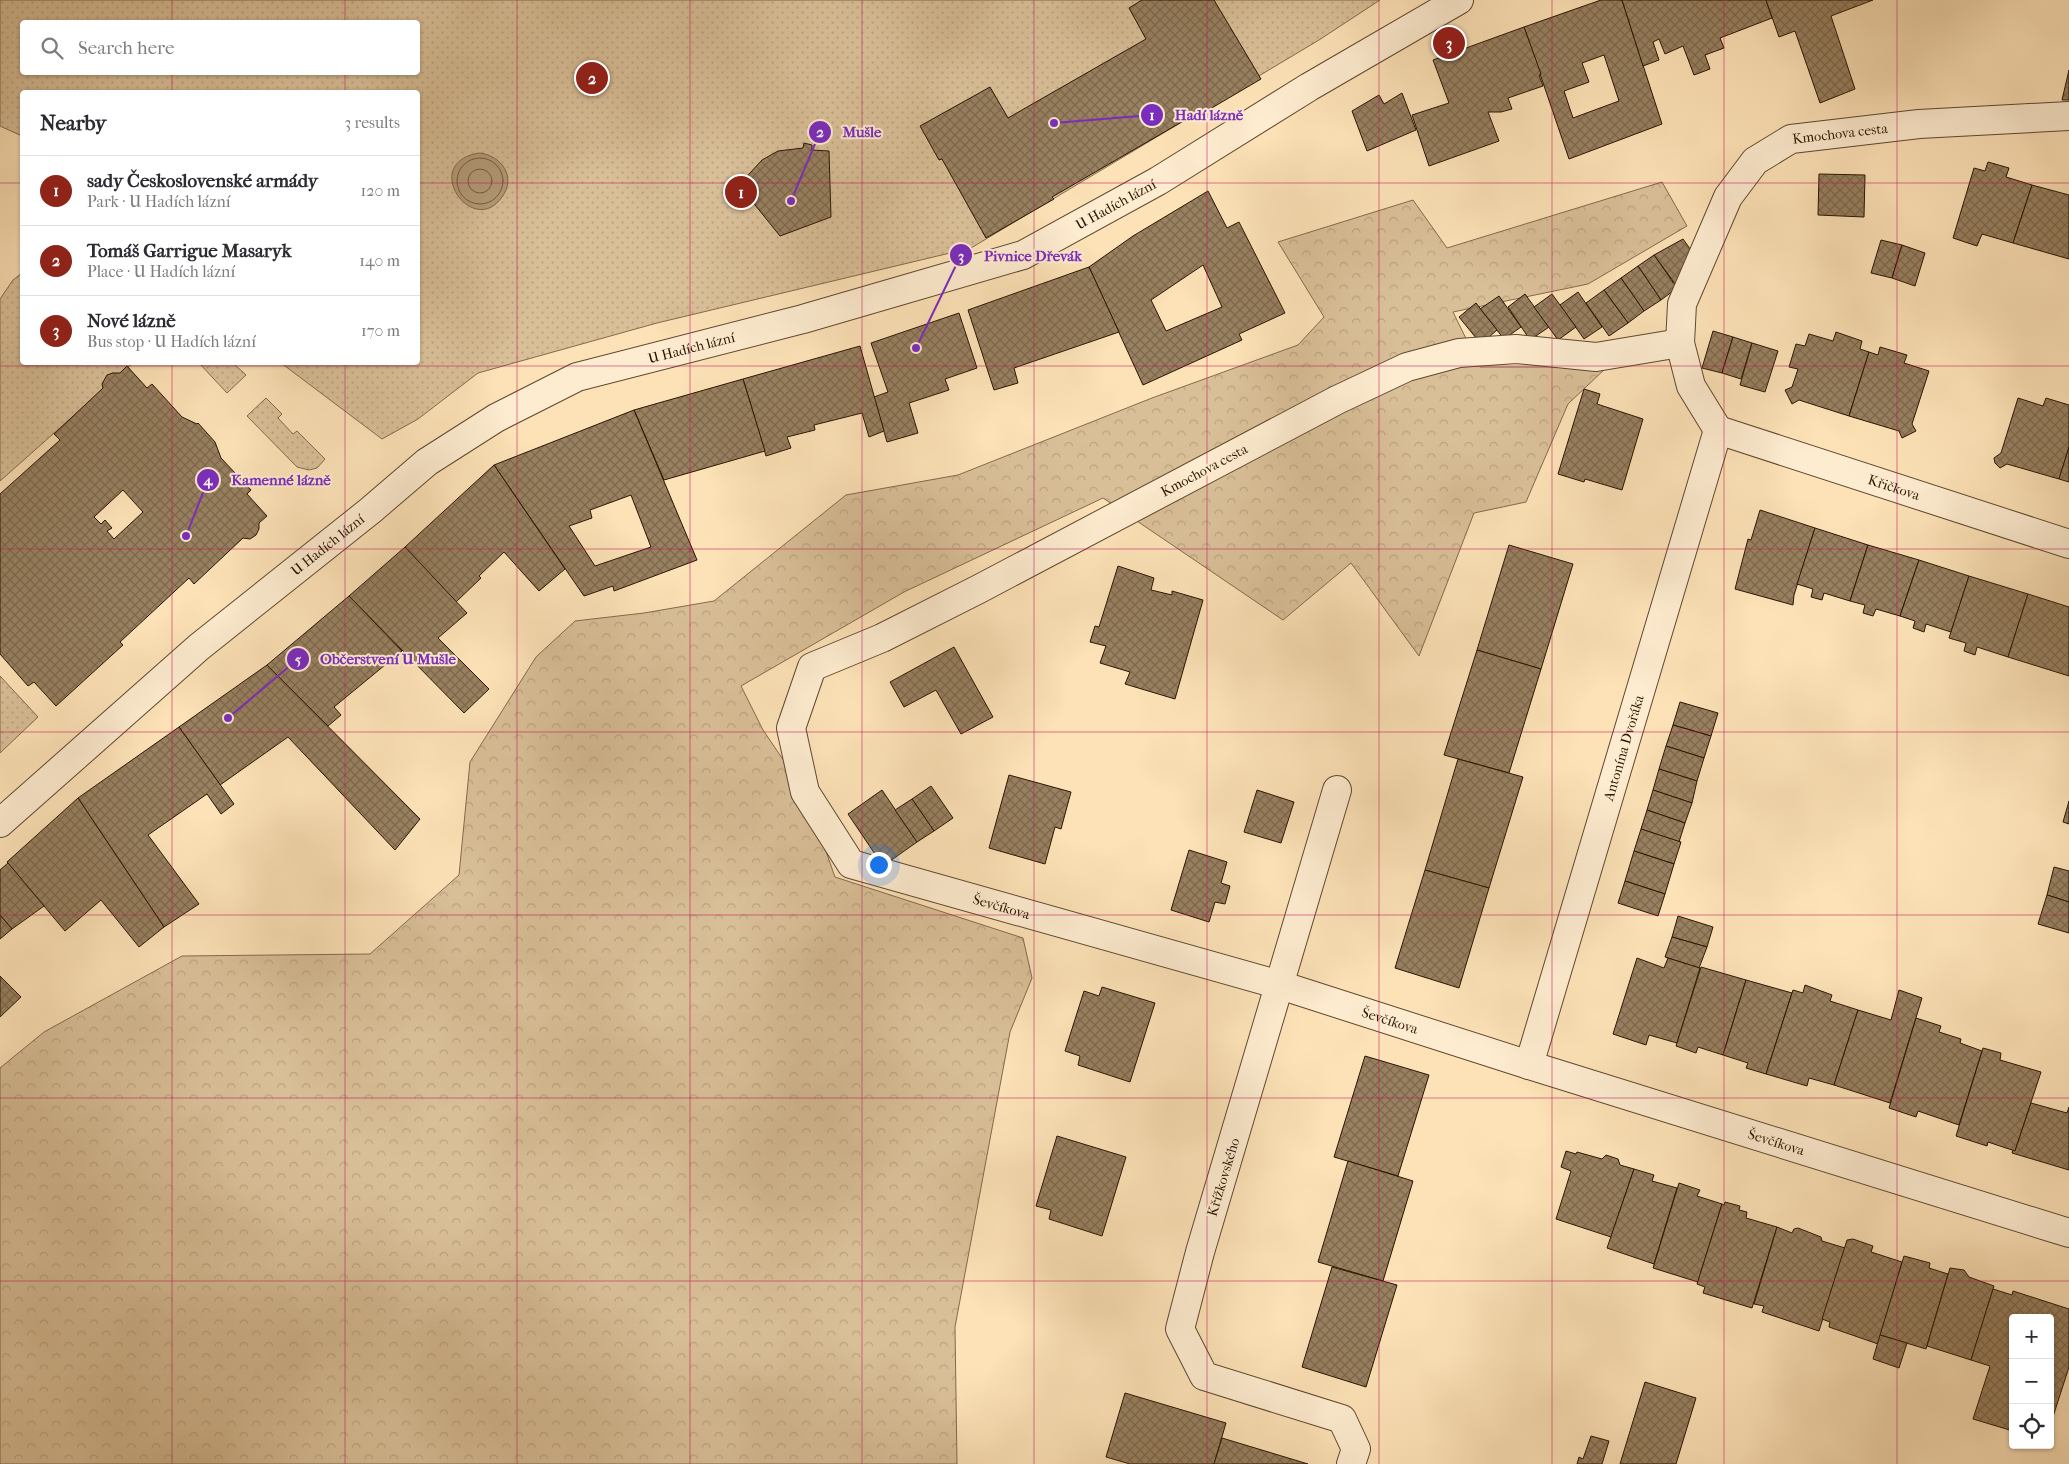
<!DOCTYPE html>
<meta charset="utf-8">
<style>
:root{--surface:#fff;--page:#f7f7f7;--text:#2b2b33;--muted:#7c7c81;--line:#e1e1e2;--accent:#8f2418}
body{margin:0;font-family:"IM FELL French Canon",serif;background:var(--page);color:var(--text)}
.controls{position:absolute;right:15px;bottom:15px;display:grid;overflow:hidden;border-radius:5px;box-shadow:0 1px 4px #0004}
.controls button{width:45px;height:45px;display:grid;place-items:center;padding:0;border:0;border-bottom:1px solid var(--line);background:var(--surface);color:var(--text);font:25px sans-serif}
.you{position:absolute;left:878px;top:864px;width:18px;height:18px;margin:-12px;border:4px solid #fff;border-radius:50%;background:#1a73e8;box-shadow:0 0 0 8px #1a73e833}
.badge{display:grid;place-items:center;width:32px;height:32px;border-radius:50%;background:var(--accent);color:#fff;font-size:16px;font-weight:700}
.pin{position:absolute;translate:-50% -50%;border:2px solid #fff;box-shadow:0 1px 5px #0006}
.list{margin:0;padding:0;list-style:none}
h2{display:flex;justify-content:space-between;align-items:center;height:65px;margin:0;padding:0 20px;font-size:21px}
h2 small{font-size:16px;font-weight:400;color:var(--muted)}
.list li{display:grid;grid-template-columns:32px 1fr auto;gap:15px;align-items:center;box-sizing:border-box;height:70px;padding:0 20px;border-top:1px solid var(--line)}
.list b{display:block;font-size:19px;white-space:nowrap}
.list p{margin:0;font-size:16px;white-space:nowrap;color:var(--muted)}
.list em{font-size:16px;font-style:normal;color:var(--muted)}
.icon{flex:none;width:28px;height:28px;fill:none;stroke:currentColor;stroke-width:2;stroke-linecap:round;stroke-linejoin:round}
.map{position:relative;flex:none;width:2069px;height:1464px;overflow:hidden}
.search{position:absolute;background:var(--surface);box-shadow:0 1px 4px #0004;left:20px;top:20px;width:400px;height:55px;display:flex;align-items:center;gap:12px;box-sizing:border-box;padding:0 18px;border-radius:5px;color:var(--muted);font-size:19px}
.panel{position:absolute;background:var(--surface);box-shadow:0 1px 4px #0004;left:20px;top:90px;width:400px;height:275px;border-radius:5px}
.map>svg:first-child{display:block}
.grass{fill:url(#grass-dots);stroke:#826a4c;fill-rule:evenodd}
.forest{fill:url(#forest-crowns);stroke:#826a4c}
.water{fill:#b59c79;stroke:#7d6649}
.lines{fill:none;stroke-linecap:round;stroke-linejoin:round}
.shore{stroke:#70583d;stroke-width:1}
.building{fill:url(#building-cross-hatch);stroke:#2a1501;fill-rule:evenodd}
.minor-casing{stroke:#5f482e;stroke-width:30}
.minor{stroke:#feecd0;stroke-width:28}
.grid{fill:none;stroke:#c2185b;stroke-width:1;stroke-opacity:0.55}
.labels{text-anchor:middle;stroke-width:4;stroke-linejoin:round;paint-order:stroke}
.street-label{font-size:14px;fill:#2a1501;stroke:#feecd0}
.leader{fill:none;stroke:#7b2cbf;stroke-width:2}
.callout-dot{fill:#7b2cbf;stroke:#feecd0;stroke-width:2}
.mark-label{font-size:15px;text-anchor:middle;font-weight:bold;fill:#fff}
.callout-label{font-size:15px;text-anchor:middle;font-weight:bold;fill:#7b2cbf;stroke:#feecd0;stroke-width:4;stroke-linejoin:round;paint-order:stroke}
</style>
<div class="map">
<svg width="2069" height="1464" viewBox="0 0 2069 1464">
<defs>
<pattern id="grass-dots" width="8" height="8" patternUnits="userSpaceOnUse" patternTransform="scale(1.25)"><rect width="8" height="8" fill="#d9bf98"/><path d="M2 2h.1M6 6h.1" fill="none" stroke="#baa381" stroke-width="1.8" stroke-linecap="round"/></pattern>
<pattern id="forest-crowns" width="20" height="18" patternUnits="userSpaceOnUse" patternTransform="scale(1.25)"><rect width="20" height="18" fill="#d9bf98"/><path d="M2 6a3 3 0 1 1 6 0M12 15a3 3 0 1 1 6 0" fill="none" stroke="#baa381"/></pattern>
<pattern id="building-cross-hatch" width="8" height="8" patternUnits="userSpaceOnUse" patternTransform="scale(1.25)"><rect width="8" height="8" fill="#988060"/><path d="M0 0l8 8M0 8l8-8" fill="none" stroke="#7c684d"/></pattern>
</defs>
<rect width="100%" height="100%" fill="#fde2b7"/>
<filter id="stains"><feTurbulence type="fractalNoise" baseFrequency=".004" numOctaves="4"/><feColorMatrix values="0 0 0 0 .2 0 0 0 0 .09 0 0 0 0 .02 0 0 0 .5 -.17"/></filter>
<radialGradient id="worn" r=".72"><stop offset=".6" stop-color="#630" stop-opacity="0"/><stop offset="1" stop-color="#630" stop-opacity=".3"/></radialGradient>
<g class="grass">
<path d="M 0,0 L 1380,0 L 1319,40 L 971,248 L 657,323 L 478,373 L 418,419 L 382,439 L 281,363 L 418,362 L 418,92 L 22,92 L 22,136 L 0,126 ZM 22,22 L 418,22 L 418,72 L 22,72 Z"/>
<polygon points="22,273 22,362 133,363 0,481 0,299 13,280"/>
<polygon points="227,362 229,364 233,363 246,375 227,393 199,363"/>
<polygon points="266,398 282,414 278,418 293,434 297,431 325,459 317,468 309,470 297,467 247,416"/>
<polygon points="0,676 38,717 0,753"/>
</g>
<polygon class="forest" points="1662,182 1687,226 1588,284 1453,312 1480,367 1607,367 1568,404 1526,502 1474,513 1419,656 1351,563 1283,620 1103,498 904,592 741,686 763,730 805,792 835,877 1023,938 1032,978 1010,1032 955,1327 957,1464 0,1464 0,1068 44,1032 182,956 370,954 459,875 470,762 536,657 575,621 644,613 714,601 846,495 958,475 1152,398 1298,345 1324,317 1278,242 1413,200 1447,248"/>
<path class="water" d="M 479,153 C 501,155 517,177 502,197 C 473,239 419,163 479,153 Z"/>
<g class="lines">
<g class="shore">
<circle cx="480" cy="181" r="23"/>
<circle cx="480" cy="181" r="12"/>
</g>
</g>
<g class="building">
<polygon points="1142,0 1214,0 1261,79 1193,119 1192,116 1052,197 1054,199 986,238 942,159 939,160 920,126 990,87 1008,118 1146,39 1129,8"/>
<path d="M 1601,0 L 1622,0 L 1662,124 L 1569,159 L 1524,27 ZM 1604,55 L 1619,101 L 1573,118 L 1564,91 L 1589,82 L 1582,63 Z"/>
<polygon points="1622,0 1766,0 1772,18 1720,38 1724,48 1705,55 1710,69 1694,75 1683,46 1665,54 1659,39 1653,42 1659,60 1643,66"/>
<polygon points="1766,0 1873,0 1831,16 1855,89 1820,103 1795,31 1779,37"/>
<polygon points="1524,27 1541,74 1539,75 1543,86 1508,98 1512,109 1501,112 1488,112 1499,141 1429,166 1412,115 1449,103 1433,60"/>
<polygon points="2069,70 2069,100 2062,100"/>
<polygon points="1402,93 1416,130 1367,151 1352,111 1379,95 1384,104"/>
<polygon points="804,143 812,145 812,150 829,151 831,217 780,236 739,185 762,160 778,151 803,148"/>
<polygon points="1988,162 2009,168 2006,177 2032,185 2013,243 1982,234 1977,246 1953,238 1974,168 1985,171"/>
<polygon points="1819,174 1865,175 1864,217 1818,215"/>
<polygon points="2032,185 2069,195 2069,259 2013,243"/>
<path d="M 1208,191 L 1227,228 L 1239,222 L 1285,313 L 1239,334 L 1242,340 L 1143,385 L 1089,267 L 1133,236 ZM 1203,265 L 1222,307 L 1166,331 L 1151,300 Z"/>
<polygon points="1683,239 1693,253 1676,285 1654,255"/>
<polygon points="1881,240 1902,245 1892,278 1871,273"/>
<polygon points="1902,245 1925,253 1915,286 1892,278"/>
<polygon points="1654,255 1677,288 1661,300 1638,266"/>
<polygon points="1638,266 1661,300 1644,311 1621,278"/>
<polygon points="1089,267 1119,332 1014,368 1018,383 994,390 968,310"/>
<polygon points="1621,278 1644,311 1628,323 1604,290"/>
<polygon points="1604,290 1628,323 1609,336 1586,303"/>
<polygon points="1578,292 1602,327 1584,339 1560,305"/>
<polygon points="1525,294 1549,327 1530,340 1508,307"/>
<polygon points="1552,294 1576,327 1558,340 1534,307"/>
<polygon points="1499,296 1521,327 1504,339 1480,309"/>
<polygon points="1476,303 1497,330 1481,344 1459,317"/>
<polygon points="959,313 977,368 945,379 949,390 909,403 918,433 887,442 874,397 888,392 871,343"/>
<polygon points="1713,331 1733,337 1722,373 1702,368"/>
<polygon points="1836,332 1862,341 1860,349 1869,352 1849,416 1799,400 1792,404 1785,390 1792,387 1798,369 1789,367 1796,344 1805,346 1809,334 1833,341"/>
<polygon points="1733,337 1752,343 1741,379 1722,373"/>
<polygon points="1752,343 1778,351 1765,392 1740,385"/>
<polygon points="860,346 884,431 869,437 862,413 814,425 815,430 787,437 791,448 766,456 743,379"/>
<polygon points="1880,347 1907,355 1904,363 1929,371 1912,424 1916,431 1902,438 1899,431 1849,416 1869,352 1878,355"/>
<path d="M 127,366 L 147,388 L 152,384 L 182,417 L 197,424 L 198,423 L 215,442 L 221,458 L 251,490 L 247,494 L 267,516 L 259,523 L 259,529 L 256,535 L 250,539 L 243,538 L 194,584 L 189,578 L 120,642 L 123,645 L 56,706 L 34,682 L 28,686 L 0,654 L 0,494 L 60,440 L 54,434 L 103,388 L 102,384 L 107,375 L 113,373 L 120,373 ZM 123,490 L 143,512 L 114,539 L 107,531 L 112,528 L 105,520 L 101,524 L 94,517 Z"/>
<polygon points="743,379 765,451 664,480 634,410"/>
<polygon points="1584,389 1600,394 1597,404 1643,419 1622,490 1585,479 1584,482 1558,474"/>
<polygon points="2018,398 2043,406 2046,398 2069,405 2069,447 2059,479 2007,464 2000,468 1995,463 1994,458 2001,453"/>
<path d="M 634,410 L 697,560 L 614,591 L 613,586 L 584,596 L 494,465 ZM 631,495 L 651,547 L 595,566 L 569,526 L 592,518 L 590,510 Z"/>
<polygon points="2069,447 2069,482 2059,479"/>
<polygon points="494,465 565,569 539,591 504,552 479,576 481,578 456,602 405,547"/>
<polygon points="1760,510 1815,528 1794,595 1793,605 1735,589 1748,539 1751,540"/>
<polygon points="1815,528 1868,545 1850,601 1824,593 1822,600 1811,597 1813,589 1797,584"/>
<polygon points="1509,545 1573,564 1541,669 1477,650"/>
<polygon points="1868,545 1919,560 1900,616 1876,609 1873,616 1863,613 1865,605 1850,601"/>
<polygon points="405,547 467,613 438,638 489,689 464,713 349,596"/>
<polygon points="1919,560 1969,576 1951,632 1926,624 1924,632 1913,628 1915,621 1900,616"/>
<polygon points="1118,566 1154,578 1151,590 1172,595 1172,591 1203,600 1175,699 1125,684 1130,672 1100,663 1106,646 1090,642 1095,626 1099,627"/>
<polygon points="1969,576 2028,594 2008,657 1977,647 1975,655 1964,651 1966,643 1949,638"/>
<polygon points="2028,594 2069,607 2069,676 2008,657"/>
<polygon points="349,596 402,651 334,707 341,715 328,726 267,665"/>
<polygon points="954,647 993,717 961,734 936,690 904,707 890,682"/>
<polygon points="1477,650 1541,669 1509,773 1444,755"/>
<polygon points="267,665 420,819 395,850 288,737 220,785 179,727"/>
<polygon points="1680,702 1718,713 1711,736 1673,725"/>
<polygon points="1673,725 1711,736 1704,758 1666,746"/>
<polygon points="179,727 234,804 221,814 207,794 148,835 199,904 164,927 78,798"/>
<polygon points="1666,746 1704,758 1697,781 1659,769"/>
<polygon points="1458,759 1523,777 1489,888 1425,870"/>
<polygon points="1659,769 1697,781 1692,803 1653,790"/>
<polygon points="1009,775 1071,792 1061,829 1055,827 1045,864 989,848"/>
<polygon points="931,786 953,818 934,831 912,799"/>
<polygon points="882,790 917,842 883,866 848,814"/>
<polygon points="1257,790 1294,802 1281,843 1244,832"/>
<polygon points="1653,790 1692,803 1685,823 1647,810"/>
<polygon points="78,798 164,927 139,947 101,900 65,931 7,862"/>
<polygon points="912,799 934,831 917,842 895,810"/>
<polygon points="2069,801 2069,824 2063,822"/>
<polygon points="1647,810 1685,823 1679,842 1641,829"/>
<polygon points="1641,829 1681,842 1674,864 1634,851"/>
<polygon points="1189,850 1227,862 1221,883 1230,886 1225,904 1215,902 1209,922 1171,910"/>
<polygon points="1634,851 1674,864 1665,894 1625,881"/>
<polygon points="8,863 44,906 12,929 0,915 0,870"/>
<polygon points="2054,867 2069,871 2069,902 2047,895"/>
<polygon points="1425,870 1489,888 1459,988 1395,968"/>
<polygon points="1625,881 1665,894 1658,916 1618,903"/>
<polygon points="2047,895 2069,902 2069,933 2038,924"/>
<polygon points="0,915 12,929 0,939"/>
<polygon points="1678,916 1713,927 1707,947 1672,937"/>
<polygon points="1672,937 1707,947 1699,968 1665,957"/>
<polygon points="1637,958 1664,968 1668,958 1700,968 1677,1043 1649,1035 1646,1045 1613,1034"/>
<polygon points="1701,967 1746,980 1723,1055 1698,1047 1696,1053 1676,1046"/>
<polygon points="0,976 21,997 0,1017"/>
<polygon points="1746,980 1792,993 1766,1074 1746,1068 1748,1063 1723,1055"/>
<polygon points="1805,985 1832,995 1830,1001 1858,1010 1834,1085 1809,1078 1807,1086 1766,1074 1793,990 1803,993"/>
<polygon points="1102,987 1155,1003 1130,1082 1078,1065 1080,1056 1065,1051 1084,991 1099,996"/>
<polygon points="1899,990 1922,998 1890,1103 1834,1085 1858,1010 1891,1020"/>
<polygon points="1916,1018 1941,1026 1939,1032 1961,1039 1960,1043 1982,1051 1959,1125 1918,1111 1916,1117 1889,1108"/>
<polygon points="1983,1048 2001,1053 2000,1060 2041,1072 2015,1151 1988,1142 1987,1146 1956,1136"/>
<polygon points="1365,1056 1429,1075 1398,1176 1334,1157"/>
<polygon points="2031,1103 2067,1113 2069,1107 2069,1170 2012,1153 2013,1150 2015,1151"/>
<polygon points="1057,1136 1126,1157 1102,1236 1049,1219 1051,1210 1036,1206"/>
<polygon points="1566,1151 1576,1154 1577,1152 1602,1159 1606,1155 1618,1159 1620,1165 1634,1169 1611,1237 1556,1219 1571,1171 1561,1167"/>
<polygon points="1348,1161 1413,1181 1383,1281 1318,1262"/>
<polygon points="1634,1169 1654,1175 1652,1181 1677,1188 1654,1264 1607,1248"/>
<polygon points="1679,1183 1700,1190 1697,1196 1722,1204 1698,1282 1653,1268"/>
<polygon points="1725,1202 1740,1206 1739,1210 1747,1212 1746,1218 1777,1227 1752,1308 1703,1293 1705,1287 1697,1284 1722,1204 1724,1205"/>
<polygon points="1777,1227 1792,1233 1794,1229 1798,1228 1821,1237 1822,1241 1845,1248 1819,1331 1762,1312 1764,1306 1754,1304"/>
<polygon points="1853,1239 1873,1246 1871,1252 1902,1262 1878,1344 1829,1327 1830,1322 1822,1319 1847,1240"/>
<polygon points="1904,1256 1930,1263 1929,1268 1948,1274 1926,1349 1880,1335"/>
<polygon points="1332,1267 1397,1285 1366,1387 1302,1367"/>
<polygon points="1950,1268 1964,1270 1969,1277 1994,1286 1971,1360 1927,1346"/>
<polygon points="1993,1289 2012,1295 2013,1291 2069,1309 2069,1367 2050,1426 2050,1318 2013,1318 2013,1431 1973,1419 1990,1366 1971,1360"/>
<polygon points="1880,1335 1907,1343 1899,1368 1873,1359"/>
<polygon points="1645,1382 1696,1398 1676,1464 1620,1464"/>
<polygon points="1125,1393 1226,1423 1214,1464 1130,1464 1106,1457"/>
<polygon points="1591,1436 1609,1441 1602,1464 1577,1464 1579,1457 1583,1459"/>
<polygon points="1222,1438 1308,1464 1214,1464"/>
</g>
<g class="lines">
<g class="minor-casing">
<g id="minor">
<path id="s1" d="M 1680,343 L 1596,357 L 1516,349 L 1459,353 L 1407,367 L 1337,400 L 979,589 L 882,638 L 812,667 L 791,728 L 805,792 L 851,864 L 1280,985 L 1529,1065 L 2069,1233"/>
<path id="s2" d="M 1718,430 L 1691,386 L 1680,343 L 1682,304 L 1728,197 L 1755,161 L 1791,139 L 1919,124 L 2069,116"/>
<path id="s3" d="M 1718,430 L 2069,544"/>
<polyline points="1337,790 1200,1252 1180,1329 1204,1376 1342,1419 1356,1449 1351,1464"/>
<path id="s4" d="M 0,823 L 199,647 L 371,510 L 427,462 L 496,418 L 577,377 L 803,319 L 1023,255 L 1158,181 L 1309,87 L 1459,0"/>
<path id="s5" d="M 1529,1065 L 1718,430"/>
</g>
</g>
<use href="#minor" class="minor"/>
</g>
<path class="grid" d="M 172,0 L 172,22M 345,0 L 345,22M 517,0 L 517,1464M 690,0 L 690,1464M 862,0 L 862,1464M 1034,0 L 1034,1464M 1207,0 L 1207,1464M 1379,0 L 1379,1464M 1552,0 L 1552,1464M 1724,0 L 1724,1464M 1897,0 L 1897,1464M 172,72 L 172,92M 345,72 L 345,92M 0,183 L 22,183M 418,183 L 2069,183M 172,362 L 172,1464M 345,362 L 345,1464M 0,366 L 2069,366M 0,549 L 2069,549M 0,732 L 2069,732M 0,915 L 2069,915M 0,1098 L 2069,1098M 0,1281 L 2069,1281"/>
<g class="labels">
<g class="street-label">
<text dy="5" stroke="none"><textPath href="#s2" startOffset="388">Kmochova cesta</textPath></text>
<text dy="5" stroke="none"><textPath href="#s4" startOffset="1300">U Hadích lázní</textPath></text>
<text dy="5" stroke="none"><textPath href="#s4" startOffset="850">U Hadích lázní</textPath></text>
<text transform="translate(1204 470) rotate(-28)" y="5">Kmochova cesta</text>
<text dy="5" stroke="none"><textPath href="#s3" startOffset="185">Křičkova</textPath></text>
<text dy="5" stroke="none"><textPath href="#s4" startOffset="430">U Hadích lázní</textPath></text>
<text dy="5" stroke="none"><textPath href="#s5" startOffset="331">Antonína Dvořáka</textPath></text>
<text dy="5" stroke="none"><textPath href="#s1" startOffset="1315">Ševčíkova</textPath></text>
<text dy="5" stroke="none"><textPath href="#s1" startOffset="1720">Ševčíkova</textPath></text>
<text dy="5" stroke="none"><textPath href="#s1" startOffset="2125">Ševčíkova</textPath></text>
<text transform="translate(1223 1177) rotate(-73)" y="5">Křížkovského</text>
</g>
</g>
<path class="leader" d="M1054 123L1152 115M791 201L820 132M916 348L961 255M186 536L208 480M228 718L298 659"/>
<g class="callout-dot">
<circle cx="1054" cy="123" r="5"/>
<circle cx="791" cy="201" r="5"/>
<circle cx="916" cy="348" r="5"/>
<circle cx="186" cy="536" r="5"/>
<circle cx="228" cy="718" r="5"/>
<circle cx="1152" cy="115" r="12"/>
<circle cx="820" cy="132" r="12"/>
<circle cx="961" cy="255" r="12"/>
<circle cx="208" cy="480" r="12"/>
<circle cx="298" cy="659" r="12"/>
</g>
<g class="mark-label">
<text x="1152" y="120">1</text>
<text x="820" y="137">2</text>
<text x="961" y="261">3</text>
<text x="208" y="485">4</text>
<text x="298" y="664">5</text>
</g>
<g class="callout-label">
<text x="1209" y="120">Hadí lázně</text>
<text x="862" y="137">Mušle</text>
<text x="1033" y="261">Pivnice Dřevák</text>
<text x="281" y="485">Kamenné lázně</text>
<text x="388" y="664">Občerstvení U Mušle</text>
</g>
<rect width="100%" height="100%" filter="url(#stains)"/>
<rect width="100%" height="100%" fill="url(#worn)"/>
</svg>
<div class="controls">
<button>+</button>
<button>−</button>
<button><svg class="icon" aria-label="locate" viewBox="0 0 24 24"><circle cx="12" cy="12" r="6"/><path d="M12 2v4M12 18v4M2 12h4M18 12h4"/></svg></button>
</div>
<div class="you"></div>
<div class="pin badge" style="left:741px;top:192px">1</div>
<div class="pin badge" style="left:592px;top:78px">2</div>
<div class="pin badge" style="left:1449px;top:43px">3</div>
<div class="search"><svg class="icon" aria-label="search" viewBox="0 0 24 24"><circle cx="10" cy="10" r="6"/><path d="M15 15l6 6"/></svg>Search here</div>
<section class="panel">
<h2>Nearby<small>3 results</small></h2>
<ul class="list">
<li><span class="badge">1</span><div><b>sady Československé armády</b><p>Park · U Hadích lázní</p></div><em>120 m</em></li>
<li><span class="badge">2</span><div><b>Tomáš Garrigue Masaryk</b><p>Place · U Hadích lázní</p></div><em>140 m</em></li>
<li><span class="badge">3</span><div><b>Nové lázně</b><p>Bus stop · U Hadích lázní</p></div><em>170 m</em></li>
</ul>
</section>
</div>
